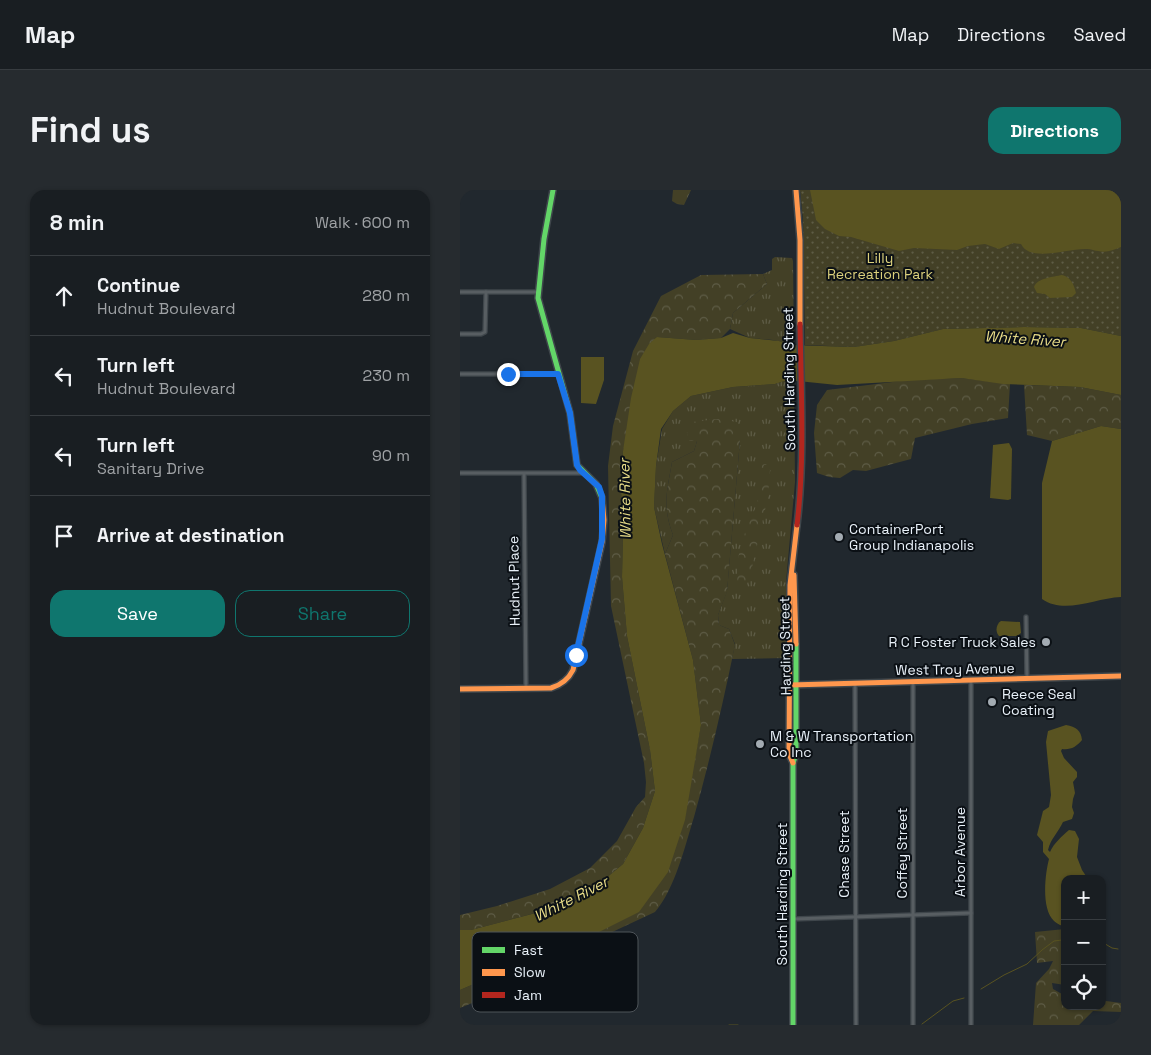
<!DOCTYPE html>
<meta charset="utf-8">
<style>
:root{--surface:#191e22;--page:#262b2f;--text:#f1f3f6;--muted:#9fa2a5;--line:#373c40;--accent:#0f766e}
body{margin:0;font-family:"Space Grotesk",sans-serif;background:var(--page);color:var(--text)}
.controls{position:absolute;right:15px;bottom:15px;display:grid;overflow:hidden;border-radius:10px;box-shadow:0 1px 4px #0004}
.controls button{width:45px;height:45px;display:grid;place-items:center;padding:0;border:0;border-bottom:1px solid var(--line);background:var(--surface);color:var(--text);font:25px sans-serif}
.stop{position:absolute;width:15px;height:15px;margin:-11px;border:4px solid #1a73e8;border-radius:50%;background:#fff}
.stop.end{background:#1a73e8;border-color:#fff;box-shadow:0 1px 5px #0008}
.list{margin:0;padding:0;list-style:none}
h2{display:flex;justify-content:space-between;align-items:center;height:65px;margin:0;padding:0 20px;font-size:21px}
h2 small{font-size:16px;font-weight:400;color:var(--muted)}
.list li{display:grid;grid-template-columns:32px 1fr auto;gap:15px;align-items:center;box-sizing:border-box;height:80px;padding:0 20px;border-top:1px solid var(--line)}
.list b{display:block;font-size:19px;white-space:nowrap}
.list p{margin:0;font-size:16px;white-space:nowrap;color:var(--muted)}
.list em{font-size:16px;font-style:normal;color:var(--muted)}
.actions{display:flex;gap:10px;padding:15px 20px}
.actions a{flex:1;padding:11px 0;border:1px solid var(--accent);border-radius:15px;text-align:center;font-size:18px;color:var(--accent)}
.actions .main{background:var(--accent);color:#fff}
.icon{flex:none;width:28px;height:28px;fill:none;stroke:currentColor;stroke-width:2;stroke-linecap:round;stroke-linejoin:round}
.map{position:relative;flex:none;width:661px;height:835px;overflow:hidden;border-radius:15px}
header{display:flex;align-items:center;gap:30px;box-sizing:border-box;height:70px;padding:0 25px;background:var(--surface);border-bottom:1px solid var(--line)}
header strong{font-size:24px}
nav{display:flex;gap:28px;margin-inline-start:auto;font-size:18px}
.intro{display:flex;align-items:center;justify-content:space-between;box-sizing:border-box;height:120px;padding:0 30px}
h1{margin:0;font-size:35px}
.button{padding:12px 22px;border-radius:15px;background:var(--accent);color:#fff;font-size:18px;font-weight:700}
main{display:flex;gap:30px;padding:0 30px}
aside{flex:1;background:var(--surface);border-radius:15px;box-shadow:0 1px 4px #0004}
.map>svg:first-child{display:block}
.grass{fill:url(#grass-tufts)}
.forest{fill:url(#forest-crowns)}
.park{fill:url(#park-dots)}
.water{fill:#595321}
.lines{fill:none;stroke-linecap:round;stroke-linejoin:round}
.stream{stroke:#595321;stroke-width:1}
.street-casing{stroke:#3f464b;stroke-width:5.5}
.fast-casing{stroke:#3f464b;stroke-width:8}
.slow-casing{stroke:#3f464b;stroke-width:8}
.jam-casing{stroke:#3f464b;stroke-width:8}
.street{stroke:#585e62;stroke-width:3}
.fast{stroke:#63d668;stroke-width:5}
.slow{stroke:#ff974d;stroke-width:5}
.jam{stroke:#b3261e;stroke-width:5}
.route{stroke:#1a73e8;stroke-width:6}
.poi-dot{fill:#a3abb2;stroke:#0b1015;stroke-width:2}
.labels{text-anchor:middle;stroke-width:4;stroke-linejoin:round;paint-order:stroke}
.park-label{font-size:14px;fill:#dbd07c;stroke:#0b1015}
.street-label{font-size:14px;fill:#e9f1f9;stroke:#0b1015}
.poi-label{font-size:14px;fill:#e9f1f9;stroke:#0b1015;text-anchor:start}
.water-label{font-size:15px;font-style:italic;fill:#e8dc88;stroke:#0b1015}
.key{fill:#0b1015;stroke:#4e5459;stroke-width:1}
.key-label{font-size:14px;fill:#e9f1f9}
</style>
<header>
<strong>Map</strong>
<nav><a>Map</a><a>Directions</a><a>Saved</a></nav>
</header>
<div class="intro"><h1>Find us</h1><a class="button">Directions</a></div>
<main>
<aside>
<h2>8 min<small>Walk · 600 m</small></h2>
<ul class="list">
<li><svg class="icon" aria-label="ahead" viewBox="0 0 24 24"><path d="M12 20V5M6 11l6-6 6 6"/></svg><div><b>Continue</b><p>Hudnut Boulevard</p></div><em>280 m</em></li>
<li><svg class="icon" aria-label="left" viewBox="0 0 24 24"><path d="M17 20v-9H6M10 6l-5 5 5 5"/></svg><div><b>Turn left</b><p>Hudnut Boulevard</p></div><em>230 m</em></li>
<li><svg class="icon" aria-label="left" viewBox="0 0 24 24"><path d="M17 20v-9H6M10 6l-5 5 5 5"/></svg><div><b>Turn left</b><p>Sanitary Drive</p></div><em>90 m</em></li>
<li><svg class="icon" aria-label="arrive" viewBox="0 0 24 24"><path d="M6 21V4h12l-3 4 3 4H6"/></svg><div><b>Arrive at destination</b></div></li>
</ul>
<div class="actions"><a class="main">Save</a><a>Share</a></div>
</aside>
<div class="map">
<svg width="661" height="835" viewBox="0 0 661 835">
<defs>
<pattern id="grass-tufts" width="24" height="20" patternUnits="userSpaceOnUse" patternTransform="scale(1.25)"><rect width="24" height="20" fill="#434026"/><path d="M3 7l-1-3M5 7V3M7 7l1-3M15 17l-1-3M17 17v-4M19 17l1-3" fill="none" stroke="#5e5c46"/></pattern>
<pattern id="forest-crowns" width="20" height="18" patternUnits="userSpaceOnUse" patternTransform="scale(1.25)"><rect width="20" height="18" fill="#434026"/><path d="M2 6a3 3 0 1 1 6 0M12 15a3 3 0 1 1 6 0" fill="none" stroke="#5e5c46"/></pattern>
<pattern id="park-dots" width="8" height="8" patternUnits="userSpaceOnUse" patternTransform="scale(1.25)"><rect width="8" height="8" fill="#434026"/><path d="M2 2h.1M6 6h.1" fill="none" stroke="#5e5c46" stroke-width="1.8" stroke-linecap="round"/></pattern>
</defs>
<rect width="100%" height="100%" fill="#21282e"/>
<g class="grass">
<polygon points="315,67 332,68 333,71 334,155 313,150 290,148 270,139 273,123 307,94 303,84 312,80 312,69"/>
<path d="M 328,190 L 334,191 L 335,292 L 326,392 L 326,468 L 272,469 L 275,454 L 269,439 L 259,435 L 258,425 L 267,401 L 280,250 L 237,251 L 234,261 L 212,272 C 207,301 202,316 213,345 L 205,364 L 194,317 L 196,276 L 202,239 L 213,221 L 231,206 L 273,197 L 315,194 Z"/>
</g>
<g class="forest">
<polygon points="213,0 231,0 224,15 217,14 212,11"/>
<polygon points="303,84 307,94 273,123 270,139 261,148 236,150 197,147 163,261 161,299 163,343 162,387 167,446 190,560 195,601 183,638 163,674 128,703 109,714 11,740 0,740 0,725 37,716 90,699 130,678 157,651 176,617 185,607 186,592 184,573 151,416 148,276 153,236 173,161 201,106 241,85"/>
<polygon points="501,188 550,194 548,228 512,234 455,248 451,269 406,281 393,280 380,288 369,287 357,283 354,243 357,215 367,200 449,190"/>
<polygon points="564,195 620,197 661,205 661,239 641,236 592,251 567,245"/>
<path d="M 257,229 L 277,232 L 280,250 L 267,402 L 258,425 L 259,435 L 269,439 L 275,455 C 263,513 250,570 234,627 C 225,656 215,699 195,722 L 101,766 L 46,799 L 0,818 L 0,800 L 23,790 L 83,770 L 122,749 L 233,578 L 241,535 L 233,470 L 205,364 L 213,345 C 202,316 207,301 212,272 L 234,261 L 237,251 L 228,251 L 227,243 L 232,232 Z"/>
<path d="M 306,274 L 310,280 L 308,307 L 291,382 L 286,397 L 278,396 C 275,374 280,355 288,335 C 292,325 297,317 299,305 C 300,294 296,285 300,275 Z"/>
<polygon points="605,739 605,795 592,793 593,799 602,804 605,803 605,816 642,816 642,803 646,811 661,813 661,822 633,821 619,835 573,835 576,793 589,779 593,771 577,773 575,742"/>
</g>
<polygon class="park" points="340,0 661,0 661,146 621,138 564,137 483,139 434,151 394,157 345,155 343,29"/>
<g class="water">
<path d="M 350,0 L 661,0 L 661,57 C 653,60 647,63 638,61 C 635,61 631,59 627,59 C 609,58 570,73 561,54 L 553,53 L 539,59 L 525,54 L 508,56 L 497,60 L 454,58 L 439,61 L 391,47 L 379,46 L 365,39 L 356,30 Z"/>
<path d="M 602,85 C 611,87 614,95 616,103 L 612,107 L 590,108 L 585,104 L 577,103 L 574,97 C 577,88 593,87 602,85 Z"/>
<polygon points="564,137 621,138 661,146 661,205 620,197 543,194 501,188 377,195 328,190 315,194 273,197 231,206 213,221 201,239 196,276 194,317 202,354 233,470 241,535 225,630 208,682 179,722 83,770 23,790 0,800 0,740 11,740 110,714 128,703 163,674 183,638 195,601 190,560 167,446 162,387 163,343 161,299 163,261 171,208 180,169 189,154 197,147 236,150 261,148 273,143 290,148 319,151 329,155 394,157 434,151 483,139"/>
<polygon points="121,167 144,167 144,190 136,214 121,213"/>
<path d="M 641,236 L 661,239 L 661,407 C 635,408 605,425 582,409 L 582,293 L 592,251 Z"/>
<polygon points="549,253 552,259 551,309 548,310 530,308 533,255"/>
<path d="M 541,431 L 560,432 L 561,443 L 557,446 L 539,446 C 535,442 536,434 541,431 Z"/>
<path d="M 606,535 C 616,537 621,540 622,550 C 616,557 611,560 602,559 L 601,561 L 604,568 L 617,582 L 617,587 L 613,592 L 615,603 L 613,609 L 612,617 L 614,623 L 612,629 L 603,632 C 598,643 591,648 588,660 L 590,662 C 594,653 602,646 609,640 L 615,641 L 619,649 L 617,667 L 622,680 L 628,689 L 605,689 L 605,737 C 602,736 597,734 594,731 C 581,719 585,684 589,669 L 583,662 L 583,652 L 577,645 L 583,621 L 589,617 L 591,605 L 586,552 L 588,541 Z"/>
</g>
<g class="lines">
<g class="stream">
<polyline points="642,752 652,758 658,759"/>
<polyline points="521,799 544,785 567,774 582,760 594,751 602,750 605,748"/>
<polyline points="462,834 493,811 504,808"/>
<polyline points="269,835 278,835"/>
</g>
<g class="street-casing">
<g id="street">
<polyline points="0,102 78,102"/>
<polyline points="0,144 21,144 25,142 26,102"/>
<polyline points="0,184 98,184"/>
<polyline points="0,283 122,283"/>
<polyline points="64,284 66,498"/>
<polyline points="566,427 567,489"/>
<polyline points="395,493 396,835"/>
<polyline points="333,729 511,723"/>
<polyline points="453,835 453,491"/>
<polyline points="511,835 511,490"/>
</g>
</g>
<g class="fast-casing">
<g id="fast">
<polyline points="93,0 84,49 78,108 110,223 117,275 136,294 142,308"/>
<polyline points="333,835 333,573 336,564 336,454"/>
</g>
</g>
<g class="slow-casing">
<g id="slow">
<polyline points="336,0 340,50 340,134"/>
<polyline points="334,385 336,454"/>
<polyline points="330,495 661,486"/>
<path d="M 0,499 L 91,498 C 101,495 108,490 113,480 L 142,352 L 144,330 L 142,308"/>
<polyline points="333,573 329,564 330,395 337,335"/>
</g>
</g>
<g class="jam-casing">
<path id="jam" d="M 337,335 C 345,269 341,201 340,134"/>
</g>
<use href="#street" class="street"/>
<use href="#fast" class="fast"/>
<use href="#slow" class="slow"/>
<use href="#jam" class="jam"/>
</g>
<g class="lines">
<polyline class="route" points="48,184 98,184 110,223 117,275 120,280 139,297 142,306 142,349 116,465"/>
</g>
<g class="poi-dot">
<circle cx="379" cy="347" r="5"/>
<circle cx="586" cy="452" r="5"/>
<circle cx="532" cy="512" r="5"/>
<circle cx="300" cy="554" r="5"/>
</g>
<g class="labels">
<g class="park-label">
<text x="420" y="73">Lilly<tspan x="420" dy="16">Recreation Park</tspan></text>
</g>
<g class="street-label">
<text transform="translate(329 189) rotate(-91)" y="5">South Harding Street</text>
<text transform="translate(54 391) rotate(-91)" y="5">Hudnut Place</text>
<text transform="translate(325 456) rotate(-91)" y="5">Harding Street</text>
<text transform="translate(495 479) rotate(-1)" y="5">West Troy Avenue</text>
<text transform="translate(500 662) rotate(-90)" y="5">Arbor Avenue</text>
<text transform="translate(442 663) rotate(-90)" y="5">Coffey Street</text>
<text transform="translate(384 664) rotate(-90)" y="5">Chase Street</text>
<text transform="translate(322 704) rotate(-90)" y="5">South Harding Street</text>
</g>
<g class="poi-label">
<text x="389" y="344">ContainerPort<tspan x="389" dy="16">Group Indianapolis</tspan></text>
<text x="576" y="457" text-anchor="end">R C Foster Truck Sales</text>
<text x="542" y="509">Reece Seal<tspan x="542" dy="16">Coating</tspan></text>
<text x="310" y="551">M &amp; W Transportation<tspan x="310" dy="16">Co Inc</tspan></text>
</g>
<g class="water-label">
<text transform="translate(565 149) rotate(4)" y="5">White River</text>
<text transform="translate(165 309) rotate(-91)" y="5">White River</text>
<text transform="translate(111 709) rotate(-27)" y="5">White River</text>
</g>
</g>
<rect x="12" y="742" width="166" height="80" rx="8" class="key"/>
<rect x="22" y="757" width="23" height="6" fill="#63d668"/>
<rect x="22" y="779" width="23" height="7" fill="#ff974d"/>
<rect x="22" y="802" width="23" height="6" fill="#b3261e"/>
<g class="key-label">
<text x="54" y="765">Fast</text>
<text x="54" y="787">Slow</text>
<text x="54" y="810">Jam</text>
</g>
</svg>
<div class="controls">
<button>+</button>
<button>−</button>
<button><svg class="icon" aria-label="locate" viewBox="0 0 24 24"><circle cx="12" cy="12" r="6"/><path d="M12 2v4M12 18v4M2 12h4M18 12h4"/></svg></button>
</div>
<div class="stop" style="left:116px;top:465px"></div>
<div class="stop end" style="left:48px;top:184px"></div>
</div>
</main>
